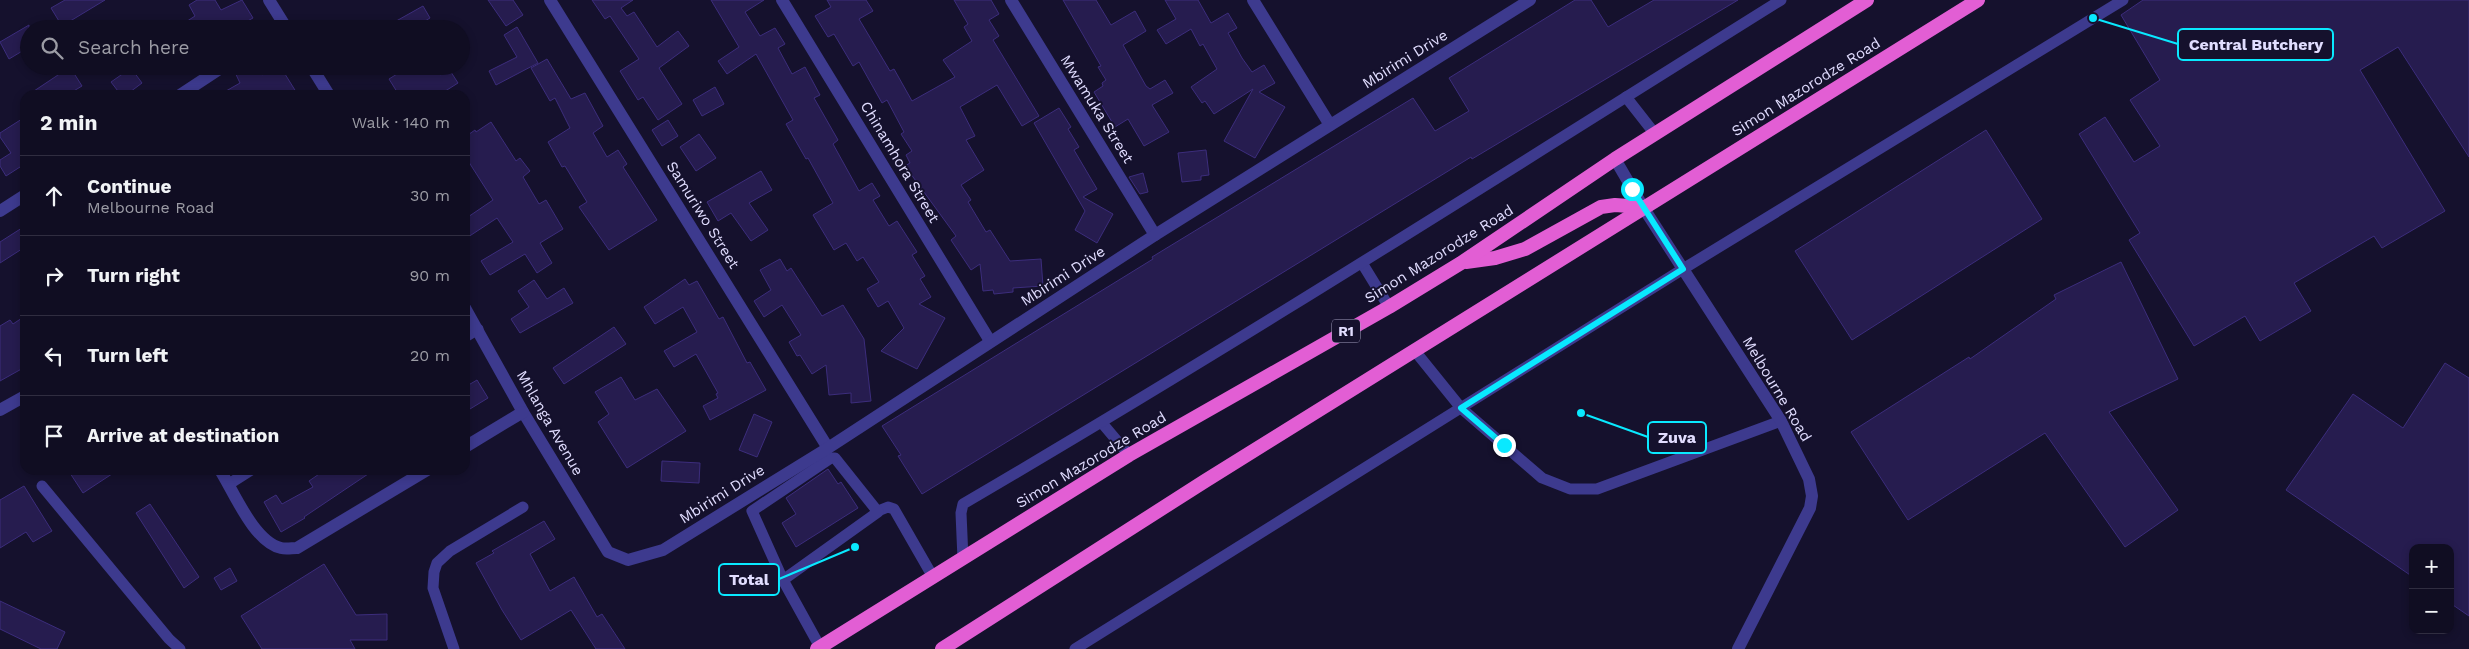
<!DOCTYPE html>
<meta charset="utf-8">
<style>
:root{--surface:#100d22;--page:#1e1b2f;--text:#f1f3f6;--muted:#9c9ca5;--line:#302d40}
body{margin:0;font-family:"Work Sans",sans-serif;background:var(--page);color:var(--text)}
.controls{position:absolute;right:15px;bottom:15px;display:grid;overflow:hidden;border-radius:10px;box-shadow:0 2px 8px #0003}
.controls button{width:45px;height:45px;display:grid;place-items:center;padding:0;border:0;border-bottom:1px solid var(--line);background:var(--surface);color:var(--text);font:25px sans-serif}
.stop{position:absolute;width:15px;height:15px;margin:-11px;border:4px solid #09e9ff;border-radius:50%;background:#fff}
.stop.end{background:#09e9ff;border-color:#fff;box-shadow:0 1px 5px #0008}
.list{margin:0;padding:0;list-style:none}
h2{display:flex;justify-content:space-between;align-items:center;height:65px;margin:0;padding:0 20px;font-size:21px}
h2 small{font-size:16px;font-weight:400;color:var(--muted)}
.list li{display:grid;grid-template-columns:32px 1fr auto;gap:15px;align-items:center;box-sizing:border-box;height:80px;padding:0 20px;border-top:1px solid var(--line)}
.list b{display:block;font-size:19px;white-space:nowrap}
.list p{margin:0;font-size:16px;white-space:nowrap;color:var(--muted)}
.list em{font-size:16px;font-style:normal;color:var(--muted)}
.icon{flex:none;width:28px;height:28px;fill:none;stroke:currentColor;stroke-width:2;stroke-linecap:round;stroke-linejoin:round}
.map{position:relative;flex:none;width:2469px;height:649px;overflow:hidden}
.search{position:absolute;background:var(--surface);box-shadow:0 2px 8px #0003;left:20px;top:20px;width:450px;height:55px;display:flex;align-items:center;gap:12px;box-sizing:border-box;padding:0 18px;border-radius:28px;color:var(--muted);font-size:19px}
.panel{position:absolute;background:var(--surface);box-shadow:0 2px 8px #0003;left:20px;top:90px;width:450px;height:385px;border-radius:15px}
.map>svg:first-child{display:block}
.building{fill:#261c4f;stroke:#3c2d7c}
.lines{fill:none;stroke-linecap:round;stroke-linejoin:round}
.service{stroke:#3d3a8e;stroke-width:11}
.minor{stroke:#3d3a8e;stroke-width:12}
.trunk{stroke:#e25ed4;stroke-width:14}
.route{stroke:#09e9ff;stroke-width:6}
.labels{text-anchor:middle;stroke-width:4;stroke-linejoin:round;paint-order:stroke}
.shield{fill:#15112d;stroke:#a4a0c0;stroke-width:1}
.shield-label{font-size:14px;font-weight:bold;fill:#e1ddff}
.street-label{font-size:15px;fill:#e1ddff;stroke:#15112d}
.leader{fill:none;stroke:#09e9ff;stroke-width:2}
.callout-dot{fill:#09e9ff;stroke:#15112d;stroke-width:2}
.callout{fill:#15112d;stroke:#09e9ff;stroke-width:2}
.callout-label{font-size:16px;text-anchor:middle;font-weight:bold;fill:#e1ddff}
</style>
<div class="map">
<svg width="2469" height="649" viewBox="0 0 2469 649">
<rect width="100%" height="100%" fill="#15112d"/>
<g class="building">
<polygon points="65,0 105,0 62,26 51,8"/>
<polygon points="197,0 215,0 221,10 242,0 253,18 233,29 175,29 195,16 189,5"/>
<polygon points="488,0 513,0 523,15 506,26"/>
<polygon points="592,0 633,0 621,8 627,16 634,12 657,47 678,31 689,46 659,68 682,104 658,120 643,97 638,100 620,71 639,59 610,16 605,19"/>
<polygon points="711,0 764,0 745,12 760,36 775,28 785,44 778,48 792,74 805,67 820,95 814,98 838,140 833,144 859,191 872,183 880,196 873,200 889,226 897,221 917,252 912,255 925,276 920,279 931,297 919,304 945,318 917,369 881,351 904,328 888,301 878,307 867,289 879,282 863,257 857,261 846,243 834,250 813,215 833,203 808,158 806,159 786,124 793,120 756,54 727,74 718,61 739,47"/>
<polygon points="827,0 866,0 873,11 859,19 890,71 894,69 912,101 955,77 943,60 972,41 964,27 968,24 954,0 991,0 999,14 989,20 999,36 993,40 1039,116 1022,126 997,85 960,107 975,136 966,140 984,170 961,185 971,200 968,202 986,232 990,230 1010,261 1041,259 1043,286 1013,288 1013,292 994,294 993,290 983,291 980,264 971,270 951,240 956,236 905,166 910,163 906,155 912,151 901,134 904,132 887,100 882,103 859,62 853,66 834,34 828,37 815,16 831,7"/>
<polygon points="1063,0 1096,0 1111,25 1135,11 1146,31 1123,45 1146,86 1150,89 1165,80 1173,93 1152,105 1169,132 1144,146 1128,119 1115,127 1094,92 1103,86 1102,83 1106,80 1098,67 1101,66"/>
<polygon points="1165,0 1198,0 1211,23 1228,13 1237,28 1228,33 1242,58 1252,72 1264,65 1275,83 1259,92 1285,107 1255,158 1224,141 1253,89 1214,114 1205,101 1202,103 1191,87 1217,69 1203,44 1200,46 1191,29 1166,44 1157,30 1176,19"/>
<polygon points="1575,0 1591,0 1608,27 1654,0 1738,0 1472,159 1471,157 922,494 898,456 901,455 882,426 1153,259 1152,257 1413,98 1435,131 1469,111 1449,78"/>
<polygon points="2143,0 2469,0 2469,157 2398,47 2360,70 2445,211 2382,248 2374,236 2294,283 2311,311 2260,341 2245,316 2194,346 2129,240 2140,233 2079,134 2105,117 2134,162 2160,146 2130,100 2160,80 2121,15"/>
<polygon points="423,6 430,18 412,29 382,29"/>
<polygon points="29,25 29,47 9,59 0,42"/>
<polygon points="517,27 538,63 496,85 489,71 517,57 504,35"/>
<polygon points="547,59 571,99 585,93 603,126 593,133 607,157 618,150 627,164 623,167 657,220 609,250 579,207 587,202 565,166 562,167 548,142 570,128 555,98 550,101 531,68"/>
<polygon points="232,66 256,66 262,75 275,66 280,66 298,95 219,95 240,83"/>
<polygon points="410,66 434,66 440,75 449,69 458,83 439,95 399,95 389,79"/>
<polygon points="70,67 82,86 67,95 28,95"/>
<polygon points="131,68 142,83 126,95 121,95 111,82"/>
<polygon points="715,87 724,104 702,116 693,100"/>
<polygon points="1059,108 1071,127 1068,129 1079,147 1074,150 1097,189 1083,197 1113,214 1097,243 1075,230 1085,211 1034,123"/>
<polygon points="25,117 25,175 20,167 6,176 0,166 0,160 11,153 0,137 0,133"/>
<polygon points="668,120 678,136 662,146 652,130"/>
<polygon points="491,122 516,161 520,158 530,171 523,177 539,204 546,200 563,229 540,243 552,263 537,273 525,254 490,275 481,261 513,242 497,218 465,239 465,219 493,200 465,156 465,137 475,130 476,132"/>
<polygon points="1986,130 2042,219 1852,340 1795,251"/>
<polygon points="699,134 716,158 696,171 680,147"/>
<polygon points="1206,150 1209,175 1201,176 1201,180 1182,182 1178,153"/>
<polygon points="761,171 772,190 749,203 768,230 751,241 731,213 718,221 707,202"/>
<polygon points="1143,173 1148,192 1140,194 1129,177"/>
<polygon points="25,226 25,247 0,263 0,242"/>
<polygon points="780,259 787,271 791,268 822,316 843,305 864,339 871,401 851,403 851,393 829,395 826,365 812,374 800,355 797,356 789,342 801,335 782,305 764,317 754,301 771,290 760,270"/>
<polygon points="2121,262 2178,379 2109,412 2178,510 2125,547 2045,433 1908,520 1851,432 1969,357 1970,359 2056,299 2054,295"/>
<polygon points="685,279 689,285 697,281 719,319 723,317 747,363 750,362 766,390 710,420 703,406 718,398 716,394 718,393 696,354 674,367 664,351 697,332 683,307 655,324 644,307"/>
<polygon points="534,280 547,299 564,288 573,303 520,333 511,319 529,307 518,291"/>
<polygon points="25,316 25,367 0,381 0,326 10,320 13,324"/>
<polygon points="614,327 626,344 564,384 553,368"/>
<polygon points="2445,363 2469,378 2469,616 2450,603 2450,548 2413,548 2413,577 2286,490 2353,394 2403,428"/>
<polygon points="621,377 635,400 657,389 686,431 627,468 598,422 609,414 595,392"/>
<polygon points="477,380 488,398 465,412 465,387"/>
<polygon points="754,414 772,422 757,457 739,450"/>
<polygon points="662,461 700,463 699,483 661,481"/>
<polygon points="828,469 838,484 841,482 858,508 796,547 782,523 796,514 786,498"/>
<polygon points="68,470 118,470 83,493"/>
<polygon points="325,470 374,470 304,517 305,518 281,532 264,502 276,495 282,504 313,487 309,481"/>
<polygon points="24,486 52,531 33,542 26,532 0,548 0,500"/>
<polygon points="150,504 199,577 184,588 136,513"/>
<polygon points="544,521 555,539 530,554 550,591 574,577 597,617 602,614 625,649 596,649 571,610 521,640 502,610 476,563 494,553 492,551"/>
<polygon points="324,564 356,615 387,614 387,640 350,640 355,649 262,649 241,616"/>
<polygon points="230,568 237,581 221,590 214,578"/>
<polygon points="0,601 65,632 57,649 41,649 0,629"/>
</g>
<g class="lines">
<g class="service">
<polyline points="1626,97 1655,134"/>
<polyline points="1362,263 1389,307"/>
<polyline points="465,337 478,329"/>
<polyline points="1415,351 1461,408 1542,478 1570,489 1597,489 1781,421"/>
<polyline points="1102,423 1129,455"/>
<polyline points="229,484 251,470"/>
<polyline points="42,486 169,639 180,649"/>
<polyline points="878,511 888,507 894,509 933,577"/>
<path d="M 963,559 L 961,513 L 963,504 C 1240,342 1509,170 1781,0"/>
<polyline points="783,580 878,512 835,458 831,458 752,511 783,580 820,647"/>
<polyline points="454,649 433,588 434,572 437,563 450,551 523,507"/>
<polyline points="1075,649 1683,269 2123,0"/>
</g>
<g class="minor">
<polyline points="269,0 287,29"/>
<polyline points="550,0 828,448"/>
<polyline points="782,0 990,341"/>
<polyline points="1011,0 1155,235"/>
<polyline points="1253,0 1330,125"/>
<polyline points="311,66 329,95"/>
<polyline points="180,95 224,66"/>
<polyline points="1615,159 1643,207 1781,421 1809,479 1812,496 1810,508 1738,649"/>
<polyline points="0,211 25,195"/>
<polyline points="465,308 523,412 608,552 628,560 663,550 828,448 1155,235 1530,0"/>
<polyline points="0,410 25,396"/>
<polyline points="465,447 523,412"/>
<path d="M 220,470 C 234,492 254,542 281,548 C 286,549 292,548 297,548 L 427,470"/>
</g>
<g class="trunk">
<polyline points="1466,262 1495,258 1525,249 1601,207 1615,205 1643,207"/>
<polyline points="817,649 1129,455 1389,307 1461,263 1615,159 1867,0"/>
<polyline points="942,649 1205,481 1978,0"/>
</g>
</g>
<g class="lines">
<polyline class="route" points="1504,445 1461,408 1683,269 1632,189"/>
</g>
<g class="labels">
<rect class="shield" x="1332" y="319.5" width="28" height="23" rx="4"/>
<g class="shield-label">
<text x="1346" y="336">R1</text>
</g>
<g class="street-label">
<text transform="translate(1405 59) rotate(-32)" y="5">Mbirimi Drive</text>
<text transform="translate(1806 87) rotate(-32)" y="5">Simon Mazorodze Road</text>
<text transform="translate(1097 109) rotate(58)" y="5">Mwamuka Street</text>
<text transform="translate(900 162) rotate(59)" y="5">Chinamhora Street</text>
<text transform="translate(703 215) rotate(58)" y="5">Samuriwo Street</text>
<text transform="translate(1439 254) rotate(-32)" y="5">Simon Mazorodze Road</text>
<text transform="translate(1063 276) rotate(-33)" y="5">Mbirimi Drive</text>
<text transform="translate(1777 389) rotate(59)" y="5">Melbourne Road</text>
<text transform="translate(550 423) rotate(60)" y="5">Mhlanga Avenue</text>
<text transform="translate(1091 460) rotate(-31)" y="5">Simon Mazorodze Road</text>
<text transform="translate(722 494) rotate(-32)" y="5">Mbirimi Drive</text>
</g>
</g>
<path class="leader" d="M2093 18L2178 44M1581 413L1648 437M855 547L779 579"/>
<g class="callout-dot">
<circle cx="2093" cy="18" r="5"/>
<circle cx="1581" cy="413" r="5"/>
<circle cx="855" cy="547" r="5"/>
</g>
<g class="callout">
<rect x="2178" y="29" width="155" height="31" rx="5"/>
<rect x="1648" y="422" width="58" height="31" rx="5"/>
<rect x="719" y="564" width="60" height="31" rx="5"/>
</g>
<g class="callout-label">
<text x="2256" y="50">Central Butchery</text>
<text x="1677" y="443">Zuva</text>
<text x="749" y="585">Total</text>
</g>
</svg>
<div class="controls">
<button>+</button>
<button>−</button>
</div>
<div class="stop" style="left:1632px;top:189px"></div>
<div class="stop end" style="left:1504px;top:445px"></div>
<div class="search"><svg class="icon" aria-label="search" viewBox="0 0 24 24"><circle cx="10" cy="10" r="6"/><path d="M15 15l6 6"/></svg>Search here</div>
<section class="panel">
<h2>2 min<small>Walk · 140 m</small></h2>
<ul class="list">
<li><svg class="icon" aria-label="ahead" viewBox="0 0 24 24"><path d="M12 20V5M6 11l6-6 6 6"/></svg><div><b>Continue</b><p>Melbourne Road</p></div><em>30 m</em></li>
<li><svg class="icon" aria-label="right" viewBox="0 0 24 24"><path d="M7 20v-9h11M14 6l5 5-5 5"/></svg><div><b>Turn right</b></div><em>90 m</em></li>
<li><svg class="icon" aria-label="left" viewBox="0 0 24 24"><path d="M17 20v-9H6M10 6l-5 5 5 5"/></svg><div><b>Turn left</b></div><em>20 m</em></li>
<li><svg class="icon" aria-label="arrive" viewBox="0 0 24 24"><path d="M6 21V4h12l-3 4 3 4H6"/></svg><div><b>Arrive at destination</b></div></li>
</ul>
</section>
</div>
